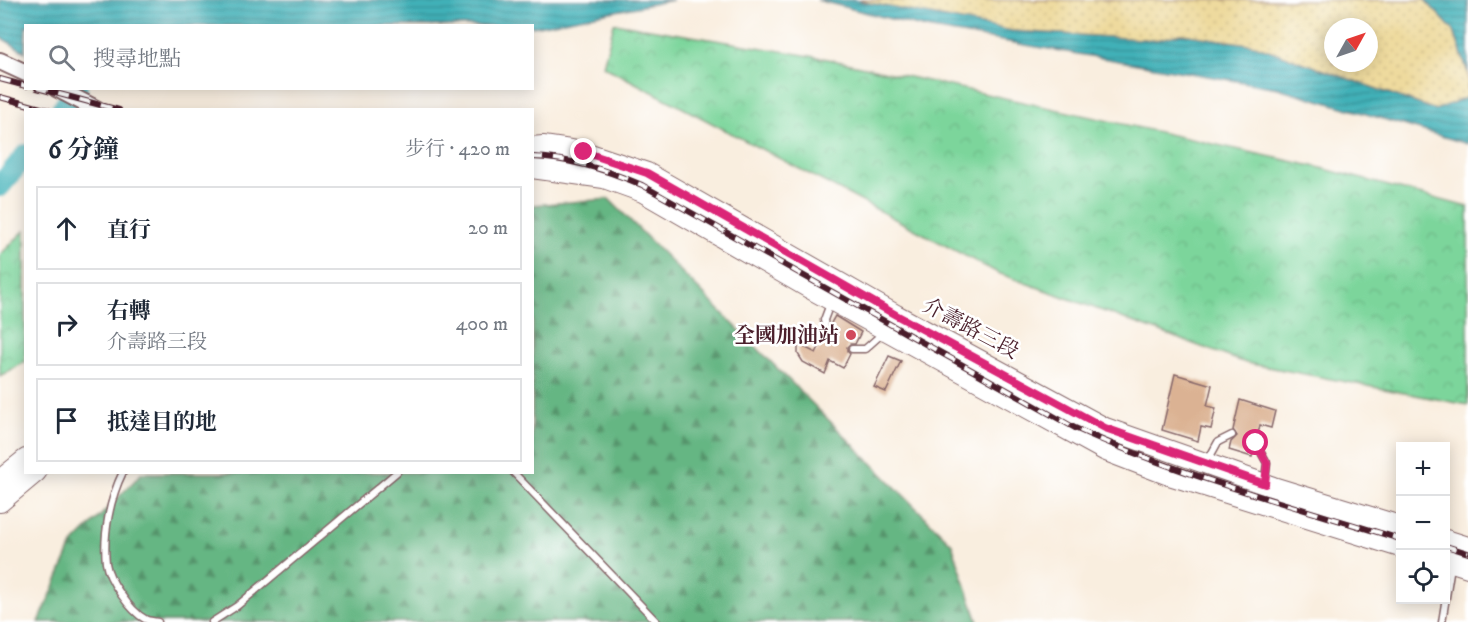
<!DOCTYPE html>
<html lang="zh-TW">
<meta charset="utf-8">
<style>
:root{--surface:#fff;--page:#f2f2f3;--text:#1f2937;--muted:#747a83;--line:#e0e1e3}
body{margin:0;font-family:"IM FELL DW Pica","Noto Serif TC",serif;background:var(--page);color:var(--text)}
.controls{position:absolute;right:18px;bottom:18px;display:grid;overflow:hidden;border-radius:0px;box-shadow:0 3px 15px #0003}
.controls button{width:54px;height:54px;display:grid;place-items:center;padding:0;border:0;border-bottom:2px solid var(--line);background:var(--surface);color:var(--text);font:30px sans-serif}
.compass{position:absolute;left:1324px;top:18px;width:54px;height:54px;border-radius:50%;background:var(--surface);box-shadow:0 3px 15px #0003;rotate:50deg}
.stop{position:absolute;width:18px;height:18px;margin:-14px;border:4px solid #db2777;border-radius:50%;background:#fff}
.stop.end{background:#db2777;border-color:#fff;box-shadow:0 2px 6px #0008}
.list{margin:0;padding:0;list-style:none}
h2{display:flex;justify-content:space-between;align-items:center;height:78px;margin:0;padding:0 24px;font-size:26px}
h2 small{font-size:20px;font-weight:400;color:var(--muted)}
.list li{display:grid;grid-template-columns:39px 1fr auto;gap:18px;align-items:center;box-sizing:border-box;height:84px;margin:0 12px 12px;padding:0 12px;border:2px solid var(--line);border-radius:0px}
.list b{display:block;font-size:22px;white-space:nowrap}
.list p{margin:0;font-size:20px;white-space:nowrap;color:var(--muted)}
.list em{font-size:20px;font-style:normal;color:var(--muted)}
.icon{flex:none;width:33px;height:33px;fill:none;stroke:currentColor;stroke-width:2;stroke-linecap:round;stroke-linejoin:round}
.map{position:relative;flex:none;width:1468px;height:622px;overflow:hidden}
.search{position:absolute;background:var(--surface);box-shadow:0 3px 15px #0003;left:24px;top:24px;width:510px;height:66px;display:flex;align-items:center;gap:15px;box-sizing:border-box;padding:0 21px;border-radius:0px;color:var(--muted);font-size:22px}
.panel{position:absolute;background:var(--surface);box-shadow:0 3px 15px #0003;left:24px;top:108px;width:510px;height:366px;border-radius:0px}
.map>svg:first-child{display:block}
.forest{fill:url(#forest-firs);stroke:#586a57;stroke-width:1.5}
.sand{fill:url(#sand-dots);stroke:#9c7c64;stroke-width:1.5;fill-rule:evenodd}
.park{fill:url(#park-crowns);stroke:#637a63;stroke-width:1.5}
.water{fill:url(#water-rules);stroke:#456872;stroke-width:1.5}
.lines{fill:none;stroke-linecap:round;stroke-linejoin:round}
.river{stroke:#40b1b8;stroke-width:22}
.building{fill:#dbb293}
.lane-casing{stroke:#87676a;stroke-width:9}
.secondary-casing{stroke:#87676a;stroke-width:20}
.primary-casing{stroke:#87676a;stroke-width:22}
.lane{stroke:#fff;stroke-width:6}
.secondary{stroke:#fff;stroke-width:16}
.primary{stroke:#fff;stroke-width:20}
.rail-casing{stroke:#4a1f2b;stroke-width:6}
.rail{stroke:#fff;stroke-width:4;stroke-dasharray:11;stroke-linecap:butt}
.route{stroke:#db2777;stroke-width:8}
.poi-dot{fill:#d1495b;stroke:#fff;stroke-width:2}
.labels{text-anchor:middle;stroke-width:5;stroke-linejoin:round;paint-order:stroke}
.street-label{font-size:21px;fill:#4a1f2b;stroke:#fff}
.poi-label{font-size:21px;font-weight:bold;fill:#4a1f2b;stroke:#fff;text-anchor:end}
</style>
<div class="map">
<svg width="1468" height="622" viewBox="0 0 1468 622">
<defs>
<pattern id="forest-firs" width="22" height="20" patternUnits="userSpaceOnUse" patternTransform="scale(1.5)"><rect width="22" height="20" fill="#65b683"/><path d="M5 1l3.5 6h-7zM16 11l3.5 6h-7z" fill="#55936b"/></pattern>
<pattern id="sand-dots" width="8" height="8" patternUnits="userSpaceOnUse" patternTransform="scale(1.5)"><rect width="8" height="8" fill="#eeda9e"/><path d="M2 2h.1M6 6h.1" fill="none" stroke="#cebb88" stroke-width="1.8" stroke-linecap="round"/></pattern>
<pattern id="park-crowns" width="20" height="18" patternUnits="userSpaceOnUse" patternTransform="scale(1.5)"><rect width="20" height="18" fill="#7cd59b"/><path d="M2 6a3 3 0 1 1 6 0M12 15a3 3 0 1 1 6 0" fill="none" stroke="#6db686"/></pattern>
<pattern id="water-rules" width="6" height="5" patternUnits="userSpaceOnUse" patternTransform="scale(1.5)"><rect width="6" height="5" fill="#40b1b8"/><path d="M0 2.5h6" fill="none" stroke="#388f96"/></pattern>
</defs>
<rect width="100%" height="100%" fill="#fff"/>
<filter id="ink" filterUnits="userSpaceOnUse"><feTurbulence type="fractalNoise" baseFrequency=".0167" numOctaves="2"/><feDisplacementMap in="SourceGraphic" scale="12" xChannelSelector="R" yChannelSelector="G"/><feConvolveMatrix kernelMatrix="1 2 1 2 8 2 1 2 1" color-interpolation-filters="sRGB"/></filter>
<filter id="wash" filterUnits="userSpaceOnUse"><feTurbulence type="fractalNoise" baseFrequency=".008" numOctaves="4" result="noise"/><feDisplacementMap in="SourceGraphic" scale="24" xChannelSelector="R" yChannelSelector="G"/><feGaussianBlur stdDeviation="1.35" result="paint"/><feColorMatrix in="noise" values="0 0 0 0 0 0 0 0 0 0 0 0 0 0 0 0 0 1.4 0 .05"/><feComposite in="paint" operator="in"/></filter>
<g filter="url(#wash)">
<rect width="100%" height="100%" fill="#f9eedf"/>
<polygon class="forest" points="609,199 952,544 978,622 39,622 72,545 142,473 532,472 533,205"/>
<path class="sand" d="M 860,0 L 1425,0 L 1454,31 L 1468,73 L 1468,97 L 1436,110 L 1254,45 L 1181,34 L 1156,40 L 1012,31 L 869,4 ZM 1333,27 L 1369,27 L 1369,63 L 1333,63 Z"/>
<g class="park">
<polygon points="614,23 828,59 1317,167 1468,207 1468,405 1246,363 998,273 603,66"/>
<polygon points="25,230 25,362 0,376 0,255"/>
</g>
<g class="water">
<polygon points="0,0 673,0 533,27 532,26 26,26 25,52 0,37"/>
<polygon points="817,0 854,0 1012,31 1156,40 1181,34 1254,45 1435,110 1468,97 1468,144 1278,88 926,28"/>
<polygon points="1425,0 1468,0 1468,73 1454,31"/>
</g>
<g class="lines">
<g class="river">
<polyline points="62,110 77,88"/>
<polyline points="0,186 26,155"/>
</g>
</g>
<g id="blocks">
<g class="building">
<polygon points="835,316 861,332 855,344 850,344 847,347 847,351 850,354 843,368 830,361 825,374 803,362 798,354 798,344 816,353 824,338 831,335 830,325"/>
<polygon points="889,356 901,361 886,392 874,387"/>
<polygon points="1175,374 1212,385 1207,406 1216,408 1211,429 1201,427 1198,441 1162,430"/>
<polygon points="1240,400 1275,411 1271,428 1260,425 1257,438 1251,441 1254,450 1252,457 1229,450 1231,442 1237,436 1233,430"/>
</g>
</g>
</g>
<g filter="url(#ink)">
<use href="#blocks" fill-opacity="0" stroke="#87676a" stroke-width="1.5"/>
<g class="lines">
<g class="lane-casing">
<g id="lane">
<polyline points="826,333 824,320 830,304"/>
<polyline points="852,349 865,349 884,332"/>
<polyline points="1256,443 1267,463 1265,480"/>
<polyline points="1207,462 1218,442 1232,435"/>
<path d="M 123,472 C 110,498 103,534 106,563 C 108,579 130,611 145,619 C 148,621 154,621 158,622"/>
<polyline points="513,472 657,622"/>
<polyline points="212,622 237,606 397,472"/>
<polyline points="1442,622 1451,566"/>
</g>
</g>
<g class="secondary-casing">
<g id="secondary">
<polyline points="0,61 26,73"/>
<polyline points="56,88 98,110"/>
</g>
</g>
<g class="primary-casing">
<g id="primary">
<polyline points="532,147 543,146 584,152 647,173 896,315 1105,428 1273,487 1400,526"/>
<polyline points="532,168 604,178 643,192 811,289 1106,451 1166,474 1400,547"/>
<polyline points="0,480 26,459"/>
<polyline points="0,502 36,472"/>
<polyline points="1446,540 1468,547"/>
<polyline points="1446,560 1468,567"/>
</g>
</g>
<use href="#lane" class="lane"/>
<use href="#secondary" class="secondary"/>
<use href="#primary" class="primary"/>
<g class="rail-casing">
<g id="rail">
<polyline points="0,79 26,86"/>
<polyline points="37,88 119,110"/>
<polyline points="0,97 48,110"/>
<path d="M 532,157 C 570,158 607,170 642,185 L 1075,428 C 1180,476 1291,505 1400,539"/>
<polyline points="1446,546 1468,553"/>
</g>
</g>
<use href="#rail" class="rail"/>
</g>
</g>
<g class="lines" filter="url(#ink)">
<polyline class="route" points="584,152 647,173 896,315 1105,428 1265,484 1267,463 1256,443"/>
</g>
<circle class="poi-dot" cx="851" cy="335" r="6"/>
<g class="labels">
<g class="street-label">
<text transform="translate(971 328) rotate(28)" y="7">介壽路三段</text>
</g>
<g class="poi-label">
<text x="839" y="342">全國加油站</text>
</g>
</g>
</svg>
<div class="controls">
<button>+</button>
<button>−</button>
<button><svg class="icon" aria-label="locate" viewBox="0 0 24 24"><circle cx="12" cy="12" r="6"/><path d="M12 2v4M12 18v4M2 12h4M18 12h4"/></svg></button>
</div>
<svg class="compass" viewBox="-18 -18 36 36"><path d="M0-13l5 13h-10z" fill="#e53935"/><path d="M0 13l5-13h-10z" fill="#747a83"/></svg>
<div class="stop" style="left:1256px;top:443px"></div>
<div class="stop end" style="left:584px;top:152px"></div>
<div class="search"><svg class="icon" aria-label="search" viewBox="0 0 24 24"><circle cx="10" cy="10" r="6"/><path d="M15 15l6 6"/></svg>搜尋地點</div>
<section class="panel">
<h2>6 分鐘<small>步行 · 420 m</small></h2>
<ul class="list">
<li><svg class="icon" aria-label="ahead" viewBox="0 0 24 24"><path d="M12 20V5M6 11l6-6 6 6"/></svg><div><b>直行</b></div><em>20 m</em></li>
<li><svg class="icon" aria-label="right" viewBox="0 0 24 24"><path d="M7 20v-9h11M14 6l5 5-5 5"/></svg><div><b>右轉</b><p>介壽路三段</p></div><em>400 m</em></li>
<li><svg class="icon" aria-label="arrive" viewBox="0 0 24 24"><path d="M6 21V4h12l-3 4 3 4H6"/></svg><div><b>抵達目的地</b></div></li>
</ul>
</section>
</div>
